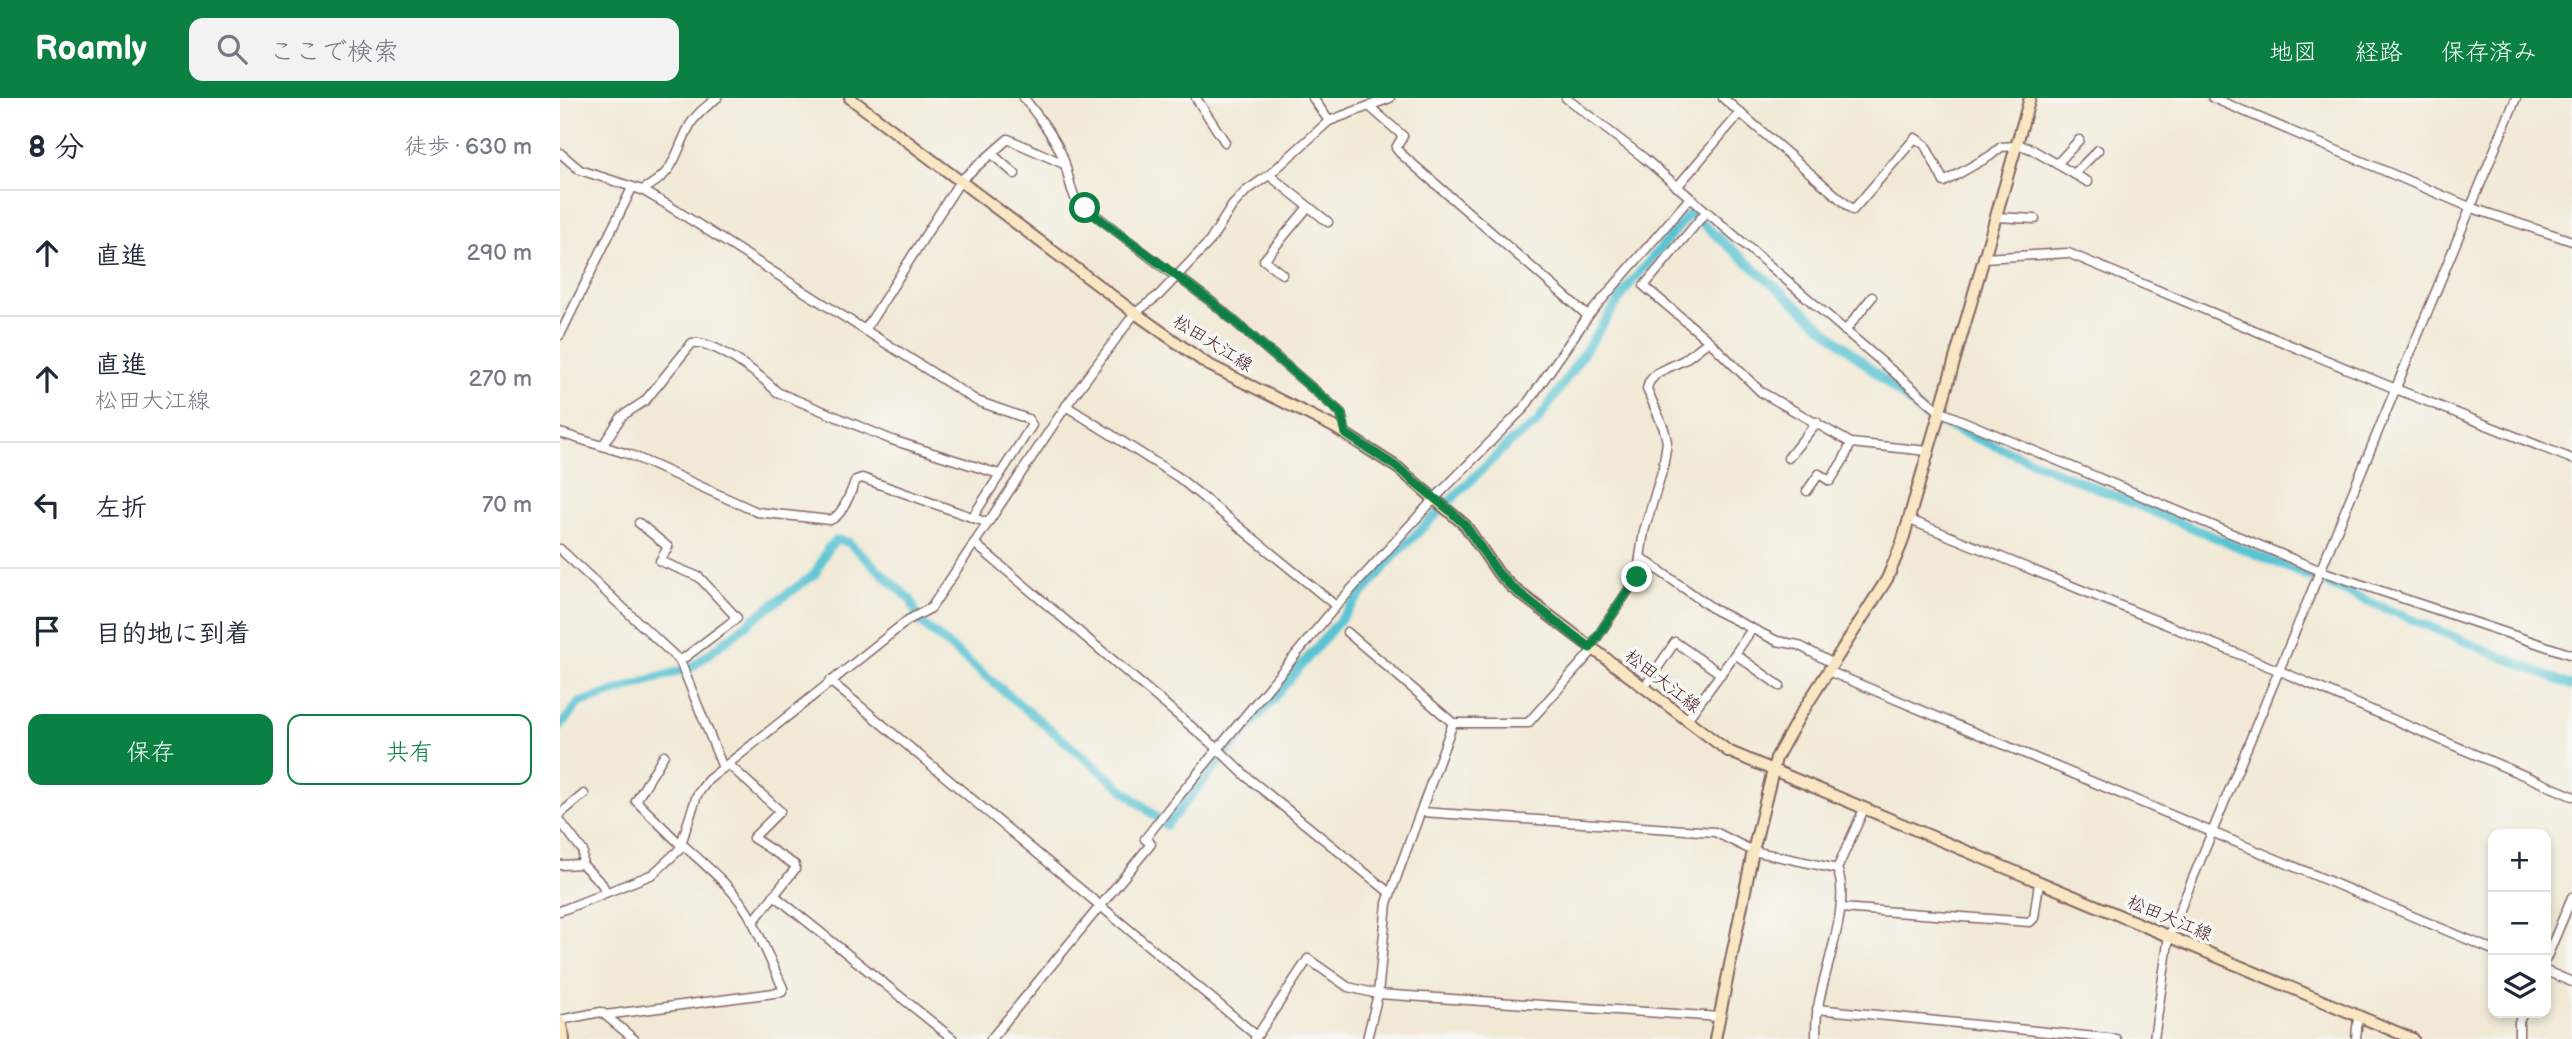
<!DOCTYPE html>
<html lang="ja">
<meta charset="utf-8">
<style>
:root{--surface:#fff;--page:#f2f2f3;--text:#1f2937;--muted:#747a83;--line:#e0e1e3;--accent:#0b8043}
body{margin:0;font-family:"Balsamiq Sans","Klee One",sans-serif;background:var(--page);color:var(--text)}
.controls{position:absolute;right:21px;bottom:21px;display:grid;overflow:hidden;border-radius:14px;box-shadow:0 4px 10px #0003}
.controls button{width:63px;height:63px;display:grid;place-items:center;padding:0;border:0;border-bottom:2px solid var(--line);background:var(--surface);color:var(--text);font:35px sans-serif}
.stop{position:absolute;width:21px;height:21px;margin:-16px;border:5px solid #0b8043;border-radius:50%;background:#fff}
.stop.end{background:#0b8043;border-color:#fff;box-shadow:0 2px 7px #0008}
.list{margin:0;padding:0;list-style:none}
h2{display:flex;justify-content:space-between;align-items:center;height:91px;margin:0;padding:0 28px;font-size:30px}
h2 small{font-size:23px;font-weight:400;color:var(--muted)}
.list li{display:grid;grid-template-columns:46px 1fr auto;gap:21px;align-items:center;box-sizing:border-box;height:126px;padding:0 28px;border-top:2px solid var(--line)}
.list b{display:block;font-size:26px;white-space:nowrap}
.list p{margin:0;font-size:23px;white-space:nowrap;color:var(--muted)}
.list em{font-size:23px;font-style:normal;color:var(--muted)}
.actions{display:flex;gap:14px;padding:21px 28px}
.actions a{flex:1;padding:16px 0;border:2px solid var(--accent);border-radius:14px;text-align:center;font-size:24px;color:var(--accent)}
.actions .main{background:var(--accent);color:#fff}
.icon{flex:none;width:38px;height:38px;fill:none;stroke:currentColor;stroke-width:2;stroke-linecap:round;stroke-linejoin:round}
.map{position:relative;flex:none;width:2012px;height:941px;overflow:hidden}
header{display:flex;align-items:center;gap:42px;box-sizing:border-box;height:98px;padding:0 35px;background:var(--accent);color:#fff}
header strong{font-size:33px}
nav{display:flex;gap:38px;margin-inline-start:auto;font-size:24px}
.search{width:490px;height:63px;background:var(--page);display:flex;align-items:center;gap:18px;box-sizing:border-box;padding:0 24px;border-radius:14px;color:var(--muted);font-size:26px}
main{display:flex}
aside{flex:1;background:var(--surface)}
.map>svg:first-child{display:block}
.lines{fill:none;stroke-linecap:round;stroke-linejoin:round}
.canal{stroke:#58c3d3;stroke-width:9}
.street-casing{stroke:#846666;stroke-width:11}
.secondary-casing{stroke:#846666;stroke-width:14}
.street{stroke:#fff;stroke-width:8}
.secondary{stroke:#f9e7c3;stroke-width:10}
.route{stroke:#0b8043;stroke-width:9}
.labels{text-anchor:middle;stroke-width:7;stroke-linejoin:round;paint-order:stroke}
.street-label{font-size:18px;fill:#4a1f2b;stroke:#f6f6f2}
</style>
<header>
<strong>Roamly</strong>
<div class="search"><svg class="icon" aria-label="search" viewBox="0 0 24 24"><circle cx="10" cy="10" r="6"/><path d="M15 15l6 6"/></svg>ここで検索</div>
<nav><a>地図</a><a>経路</a><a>保存済み</a></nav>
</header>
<main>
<aside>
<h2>8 分<small>徒歩 · 630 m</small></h2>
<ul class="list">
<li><svg class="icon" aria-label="ahead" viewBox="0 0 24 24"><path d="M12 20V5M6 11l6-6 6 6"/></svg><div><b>直進</b></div><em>290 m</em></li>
<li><svg class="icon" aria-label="ahead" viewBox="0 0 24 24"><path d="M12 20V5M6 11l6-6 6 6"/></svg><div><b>直進</b><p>松田大江線</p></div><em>270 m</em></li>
<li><svg class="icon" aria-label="left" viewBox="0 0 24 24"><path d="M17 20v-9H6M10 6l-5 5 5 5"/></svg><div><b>左折</b></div><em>70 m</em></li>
<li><svg class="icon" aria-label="arrive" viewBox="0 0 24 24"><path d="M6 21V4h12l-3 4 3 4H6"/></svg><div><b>目的地に到着</b></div></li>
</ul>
<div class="actions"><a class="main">保存</a><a>共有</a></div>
</aside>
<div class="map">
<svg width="2012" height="941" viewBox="0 0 2012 941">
<rect width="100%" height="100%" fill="#f6f6f2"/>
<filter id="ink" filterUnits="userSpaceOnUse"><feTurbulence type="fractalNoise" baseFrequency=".0143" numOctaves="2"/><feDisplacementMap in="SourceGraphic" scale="14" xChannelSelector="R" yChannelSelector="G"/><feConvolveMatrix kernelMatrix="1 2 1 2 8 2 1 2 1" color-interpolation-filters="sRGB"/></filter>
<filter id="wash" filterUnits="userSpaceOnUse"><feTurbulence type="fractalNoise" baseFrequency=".00686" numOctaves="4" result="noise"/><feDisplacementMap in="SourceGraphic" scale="28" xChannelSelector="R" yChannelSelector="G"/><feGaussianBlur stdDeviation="1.57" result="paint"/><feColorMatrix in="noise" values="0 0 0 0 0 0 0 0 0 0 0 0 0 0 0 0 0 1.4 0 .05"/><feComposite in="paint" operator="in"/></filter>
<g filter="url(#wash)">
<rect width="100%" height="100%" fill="#f1e9d5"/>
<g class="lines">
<polyline class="canal" points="0,628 19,605 132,569 200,516 255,476 268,450 277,442 288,444 351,502 359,523 606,727 835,457 948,346 976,326 1070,186 1130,115 1368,320 2012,588"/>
</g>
</g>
<g filter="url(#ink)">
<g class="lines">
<g class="street-casing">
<g id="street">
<path d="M 464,0 C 477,17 492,35 501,55 C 508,70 508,86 516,102 L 616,179"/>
<polyline points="636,0 665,44"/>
<polyline points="753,0 769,23"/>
<polyline points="1006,0 1084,60 1379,313 1761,473 2012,557"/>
<polyline points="1163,0 1293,112 1355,40 1365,47 1384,84 1430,58 1441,49 1456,48"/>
<polyline points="1653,0 1912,110 2012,143"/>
<polyline points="809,8 843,38 836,50 840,55 1028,218"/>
<polyline points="1457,46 1471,51 1528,84"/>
<polyline points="0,55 20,72 82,92 106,106 417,303 468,321 472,327 412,420"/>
<polyline points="432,56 455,76"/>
<polyline points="1497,66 1519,42"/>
<polyline points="1514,76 1538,52"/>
<polyline points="709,77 768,124"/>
<polyline points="1117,89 1180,15"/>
<path d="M 82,92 C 118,73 113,58 130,27 C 136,16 147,8 157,0"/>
<polyline points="1146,114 1084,188 1149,243 1201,294 1291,345 1368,353"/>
<polyline points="1436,119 1475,121"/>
<polyline points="1424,160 1508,155 1836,291 2012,361"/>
<polyline points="722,176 704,162 748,109"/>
<polyline points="617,178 653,205 781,315 786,336"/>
<polyline points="305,232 400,83 448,41 504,66"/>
<polyline points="1285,233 1312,199"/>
<polyline points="0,237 72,90"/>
<polyline points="506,308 618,379 776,508"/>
<path d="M 0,335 L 71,357 L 197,414 L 270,422 C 284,417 290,394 296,382 L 302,380 L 428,425"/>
<path d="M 43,347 L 62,318 L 85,303 L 132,245 C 154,242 202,278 217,294 L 332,342 L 439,376"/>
<polyline points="1228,360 1257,324"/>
<polyline points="1247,393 1259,376 1270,383 1284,361 1291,345"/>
<polyline points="1350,422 1720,573 2012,698"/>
<polyline points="79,425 108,449 100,463 139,479 177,520 120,563"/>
<polyline points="414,445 658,651 687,679 830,795"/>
<polyline points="0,451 120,563 163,670"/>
<polyline points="1080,459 1155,512 1217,543 1238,547 1272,565"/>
<polyline points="787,534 893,625 968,625 1033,552"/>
<polyline points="1030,550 1077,479 1084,433 1103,370 1107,344 1104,331 1087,291 1089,284 1097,275 1124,262 1149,243"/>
<polyline points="1175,556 1192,531"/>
<polyline points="1268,573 1933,852"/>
<polyline points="270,583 697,938"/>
<polyline points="1084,590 1115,544 1161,576"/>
<polyline points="1126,623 1175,556 1220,588"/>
<polyline points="104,657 76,703 121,747"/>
<path d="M 862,714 L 1155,734 L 1193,753 L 1277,771 C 1292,804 1264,872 1258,909 C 1256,919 1256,930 1256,941"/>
<polyline points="0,716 24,696"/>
<polyline points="0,723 23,753 22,766"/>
<path d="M 121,745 C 147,769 177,792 193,824"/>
<polyline points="0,767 22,766 42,786 46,794"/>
<polyline points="1277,771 1304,711"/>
<polyline points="214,797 393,941"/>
<polyline points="1281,810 1470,824 1474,820 1479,785"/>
<polyline points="0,813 93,776 119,752 137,697 148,682 348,522 371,510 506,308 575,215 599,197 650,143 672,108 686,93 709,77 769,23 830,0"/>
<polyline points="1986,861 2012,799"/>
<polyline points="1986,873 2012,884"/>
<polyline points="1257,911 1556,941"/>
<polyline points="45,917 74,941"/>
<polyline points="0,922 41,914 45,917 222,894 223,890 193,824 235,771 235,767 193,740 220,713 168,666"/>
<polyline points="431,941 591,746 585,741 609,710 776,508 875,400 964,310 1028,218 1130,100"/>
<polyline points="695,941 748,861 788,889 818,896 1160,919"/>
<polyline points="807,941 818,896 827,805 893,625"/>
<polyline points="1594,941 1609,838 1956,0"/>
<polyline points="1796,941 1798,919"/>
<polyline points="1959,941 1959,924 1963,915"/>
</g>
</g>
<g class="secondary-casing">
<g id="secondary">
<polyline points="290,0 575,215 647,266 774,329 838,370 905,427 938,475 953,490 1168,653 1853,941"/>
<polyline points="0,923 4,941"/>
<polyline points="1155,941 1193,753 1216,660 1239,619 1327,481 1342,445 1470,0"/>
</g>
</g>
<use href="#street" class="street"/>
<use href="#secondary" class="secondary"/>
</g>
</g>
<g class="lines" filter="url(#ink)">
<polyline class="route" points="525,110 653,205 781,315 786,336 838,370 889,412 905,427 938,475 953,490 1030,550 1077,479"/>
</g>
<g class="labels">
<g class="street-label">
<text transform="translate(653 245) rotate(32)" y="6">松田大江線</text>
<text transform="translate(1103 583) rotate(38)" y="6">松田大江線</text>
<text transform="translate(1610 820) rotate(23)" y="6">松田大江線</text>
</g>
</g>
</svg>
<div class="controls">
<button>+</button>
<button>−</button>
<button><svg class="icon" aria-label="layers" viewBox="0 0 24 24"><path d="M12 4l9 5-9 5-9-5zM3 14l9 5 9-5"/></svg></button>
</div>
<div class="stop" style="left:525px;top:110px"></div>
<div class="stop end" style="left:1077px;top:479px"></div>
</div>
</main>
